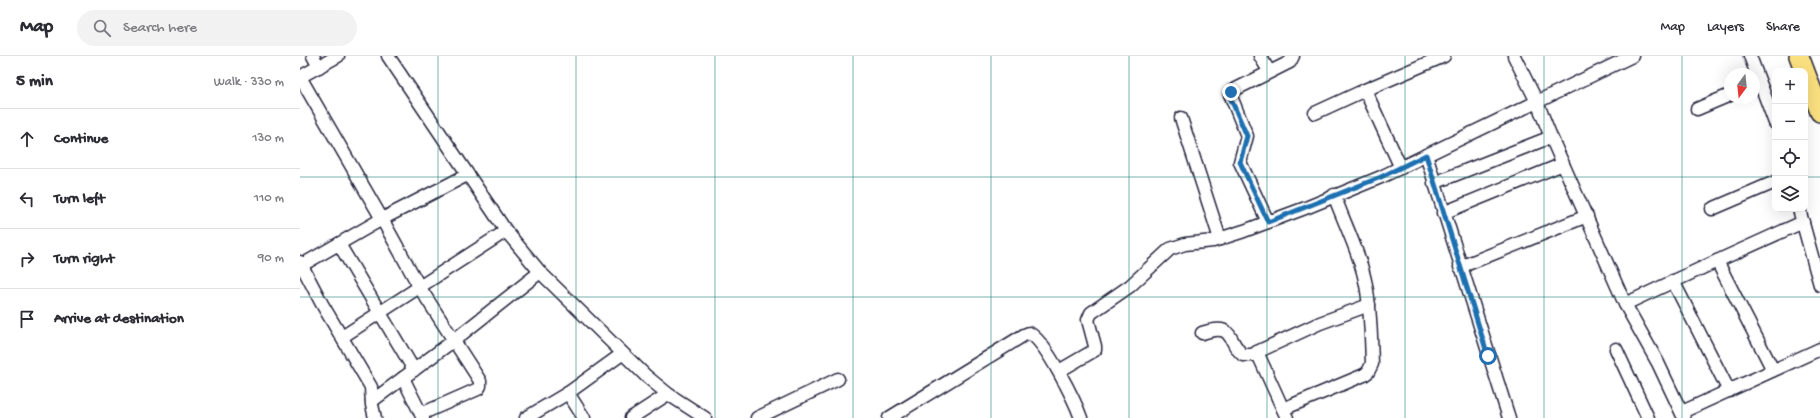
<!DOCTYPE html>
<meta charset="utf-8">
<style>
:root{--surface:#fff;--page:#f2f2f3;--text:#2b2b33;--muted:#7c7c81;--line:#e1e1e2}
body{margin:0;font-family:"Gochi Hand",sans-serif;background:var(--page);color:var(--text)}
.controls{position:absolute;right:12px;top:12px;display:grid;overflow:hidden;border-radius:8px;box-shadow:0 4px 16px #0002}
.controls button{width:36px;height:36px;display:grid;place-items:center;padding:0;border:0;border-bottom:1px solid var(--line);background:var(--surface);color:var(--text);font:20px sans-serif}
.compass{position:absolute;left:1424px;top:12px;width:36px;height:36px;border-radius:50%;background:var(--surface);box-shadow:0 4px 16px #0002;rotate:195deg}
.stop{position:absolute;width:12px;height:12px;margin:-9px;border:3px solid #1f6fb2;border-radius:50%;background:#fff}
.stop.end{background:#1f6fb2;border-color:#fff;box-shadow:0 1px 4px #0008}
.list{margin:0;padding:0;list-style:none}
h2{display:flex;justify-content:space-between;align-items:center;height:52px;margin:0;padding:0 16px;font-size:17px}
h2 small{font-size:13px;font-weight:400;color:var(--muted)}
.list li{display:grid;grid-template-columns:26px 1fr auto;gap:12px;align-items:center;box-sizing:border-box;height:60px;padding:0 16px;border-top:1px solid var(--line)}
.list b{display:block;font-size:15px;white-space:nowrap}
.list em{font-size:13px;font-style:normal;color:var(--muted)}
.icon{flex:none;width:22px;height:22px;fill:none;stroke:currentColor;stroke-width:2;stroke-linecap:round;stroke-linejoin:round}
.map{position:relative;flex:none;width:1520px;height:362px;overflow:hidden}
header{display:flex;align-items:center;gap:24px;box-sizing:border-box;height:56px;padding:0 20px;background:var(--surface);border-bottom:1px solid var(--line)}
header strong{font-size:19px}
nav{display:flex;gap:22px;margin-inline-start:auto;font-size:14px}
.search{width:280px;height:36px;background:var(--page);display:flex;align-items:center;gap:10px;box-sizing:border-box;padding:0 14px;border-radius:22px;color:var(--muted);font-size:15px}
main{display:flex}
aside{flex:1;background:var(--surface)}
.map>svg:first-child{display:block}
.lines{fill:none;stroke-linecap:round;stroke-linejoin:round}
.minor-casing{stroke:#22223b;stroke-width:15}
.primary-casing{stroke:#22223b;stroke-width:22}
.minor{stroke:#fff;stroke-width:12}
.primary{stroke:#fbe080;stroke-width:19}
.route{stroke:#1f6fb2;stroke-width:5}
.grid{fill:none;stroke:#0f766e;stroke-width:1;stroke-opacity:0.55}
</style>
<header>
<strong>Map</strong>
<div class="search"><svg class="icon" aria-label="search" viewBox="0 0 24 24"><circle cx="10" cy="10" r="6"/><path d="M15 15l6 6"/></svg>Search here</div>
<nav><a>Map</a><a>Layers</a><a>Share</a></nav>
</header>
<main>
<aside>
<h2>5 min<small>Walk · 330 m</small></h2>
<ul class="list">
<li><svg class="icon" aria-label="ahead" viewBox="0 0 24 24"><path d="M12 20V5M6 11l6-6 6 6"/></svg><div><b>Continue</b></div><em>130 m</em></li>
<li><svg class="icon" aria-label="left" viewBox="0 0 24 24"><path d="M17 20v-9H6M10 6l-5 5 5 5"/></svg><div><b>Turn left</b></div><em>110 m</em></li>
<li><svg class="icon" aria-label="right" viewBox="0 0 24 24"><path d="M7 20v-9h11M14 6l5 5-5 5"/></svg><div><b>Turn right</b></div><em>90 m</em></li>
<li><svg class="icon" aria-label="arrive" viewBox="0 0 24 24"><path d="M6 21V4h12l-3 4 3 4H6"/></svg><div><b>Arrive at destination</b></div></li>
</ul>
</aside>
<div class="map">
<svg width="1520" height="362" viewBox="0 0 1520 362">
<rect width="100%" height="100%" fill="#fff"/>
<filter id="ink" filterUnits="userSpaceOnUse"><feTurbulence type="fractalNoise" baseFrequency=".025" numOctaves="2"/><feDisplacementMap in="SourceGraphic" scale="8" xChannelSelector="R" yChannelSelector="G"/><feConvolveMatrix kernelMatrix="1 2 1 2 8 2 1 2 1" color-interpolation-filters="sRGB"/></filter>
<g filter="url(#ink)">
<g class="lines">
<g class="minor-casing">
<g id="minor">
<polyline points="13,0 19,11"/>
<polyline points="88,0 206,175 240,216 346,320 368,338 405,362"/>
<polyline points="960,0 969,15"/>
<polyline points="1214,0 1237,46 1251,81 1325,248 1358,307 1384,362"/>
<polyline points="1450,0 1475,67"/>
<polyline points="0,21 82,163 120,232 180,325 180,330 178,333 121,358"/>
<polyline points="0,21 38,0"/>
<polyline points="1065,34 1101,112"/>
<polyline points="1397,53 1430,39"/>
<polyline points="1015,57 1065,34 1144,0"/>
<polyline points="881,62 920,183"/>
<polyline points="1126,99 1209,362"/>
<polyline points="1134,127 1251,81"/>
<polyline points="1412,153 1475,126"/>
<polyline points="1499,153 1520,229"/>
<polyline points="1143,157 1263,108"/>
<polyline points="968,166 940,106 947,80 930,38 932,35 990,6 993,0"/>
<polyline points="39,188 114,314"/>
<polyline points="0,206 22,248 71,331 72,349 75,362"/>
<polyline points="2,209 82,163 167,119"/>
<polyline points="1160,211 1287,160"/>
<polyline points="1373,225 1429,335"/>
<polyline points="1325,248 1417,205"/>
<path d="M 902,277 C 936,266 926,285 943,299 L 953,299 L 957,296 L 987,362"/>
<polyline points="42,281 206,175"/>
<polyline points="1316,293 1348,362"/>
<polyline points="957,296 1020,267 1069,249"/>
<polyline points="1473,314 1417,205 1503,166"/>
<polyline points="759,315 795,294 795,290 788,264 791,257 830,230 870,193 885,188 913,185 944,175 1008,151 1081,121 1332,0"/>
<polyline points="103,322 123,362"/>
<polyline points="268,337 284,362"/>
<polyline points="72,345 153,285 240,216"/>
<path d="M 983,353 L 1064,319 L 1068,316 L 1072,308 C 1071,282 1071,255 1066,229 C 1060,198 1045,169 1034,139"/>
<polyline points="1382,356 1520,293"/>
<polyline points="226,362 268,337 322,298"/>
<polyline points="331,362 368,338"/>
<polyline points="457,362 538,323"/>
<path d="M 589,362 L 724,279 L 729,277 C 745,284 775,345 781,362"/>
</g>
</g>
<g class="primary-casing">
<polyline id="primary" points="1499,0 1520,56"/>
</g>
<use href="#minor" class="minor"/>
<use href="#primary" class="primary"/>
</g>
</g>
<g class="lines" filter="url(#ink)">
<polyline class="route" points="931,36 930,41 947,80 940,106 968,166 1081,121 1126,99 1188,300"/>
</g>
<path class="grid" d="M 138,0 L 138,362M 276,0 L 276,362M 415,0 L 415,362M 553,0 L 553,362M 691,0 L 691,362M 829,0 L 829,362M 967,0 L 967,362M 1105,0 L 1105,362M 1244,0 L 1244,362M 1382,0 L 1382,362M 0,121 L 1475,121M 1505,121 L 1520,121M 0,241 L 1520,241"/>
</svg>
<div class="controls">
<button>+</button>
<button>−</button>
<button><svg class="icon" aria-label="locate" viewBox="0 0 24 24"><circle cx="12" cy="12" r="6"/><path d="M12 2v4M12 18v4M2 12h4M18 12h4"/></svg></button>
<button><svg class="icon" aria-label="layers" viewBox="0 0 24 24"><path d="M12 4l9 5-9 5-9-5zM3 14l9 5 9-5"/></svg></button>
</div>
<svg class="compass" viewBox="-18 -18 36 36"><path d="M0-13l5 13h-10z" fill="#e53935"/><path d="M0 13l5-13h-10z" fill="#7c7c81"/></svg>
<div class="stop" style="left:1188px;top:300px"></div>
<div class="stop end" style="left:931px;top:36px"></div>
</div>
</main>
